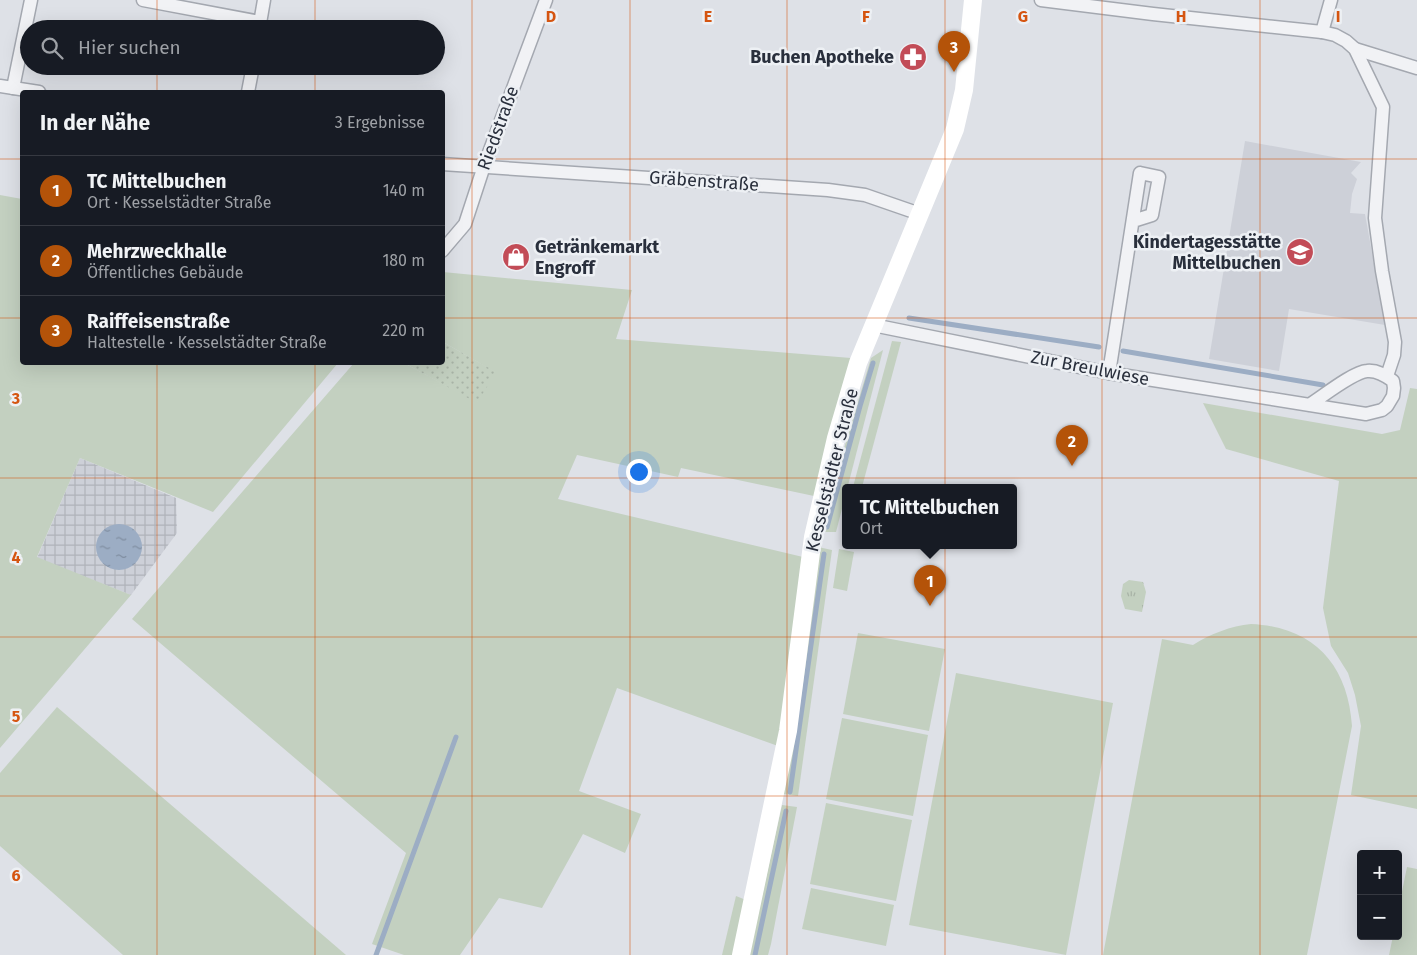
<!DOCTYPE html>
<html lang="de">
<meta charset="utf-8">
<style>
:root{--surface:#171b24;--page:#242831;--text:#f1f3f6;--muted:#9ea1a6;--line:#363941;--accent:#b45309}
body{margin:0;font-family:"Fira Sans",sans-serif;background:var(--page);color:var(--text)}
.controls{position:absolute;right:15px;bottom:15px;display:grid;overflow:hidden;border-radius:5px;box-shadow:0 5px 20px #0002}
.controls button{width:45px;height:45px;display:grid;place-items:center;padding:0;border:0;border-bottom:1px solid var(--line);background:var(--surface);color:var(--text);font:25px sans-serif}
.you{position:absolute;left:638px;top:471px;width:18px;height:18px;margin:-12px;border:4px solid #fff;border-radius:50%;background:#1a73e8;box-shadow:0 0 0 8px #1a73e833}
.badge{display:grid;place-items:center;width:32px;height:32px;border-radius:50%;background:var(--accent);color:#fff;font-size:16px;font-weight:700}
.pin{position:absolute;translate:-50% -41px;filter:drop-shadow(0 1px 2px #0008)}
.pin::after{content:'';position:absolute;top:26px;width:18px;height:15px;background:inherit;clip-path:polygon(0 0,100% 0,50% 100%)}
.popup{position:absolute;left:842px;top:484px;width:175px;height:65px;box-sizing:border-box;display:grid;place-content:center;border-radius:5px;background:var(--surface);filter:drop-shadow(0 1px 4px #0005);font-size:16px;white-space:nowrap;color:var(--muted)}
.popup b{font-size:19px;color:var(--text)}
.popup::after{content:'';position:absolute;left:50%;top:100%;margin-left:-10px;border:10px solid transparent;border-top-color:var(--surface)}
.list{margin:0;padding:0;list-style:none}
h2{display:flex;justify-content:space-between;align-items:center;height:65px;margin:0;padding:0 20px;font-size:21px}
h2 small{font-size:16px;font-weight:400;color:var(--muted)}
.list li{display:grid;grid-template-columns:32px 1fr auto;gap:15px;align-items:center;box-sizing:border-box;height:70px;padding:0 20px;border-top:1px solid var(--line)}
.list b{display:block;font-size:19px;white-space:nowrap}
.list p{margin:0;font-size:16px;white-space:nowrap;color:var(--muted)}
.list em{font-size:16px;font-style:normal;color:var(--muted)}
.icon{flex:none;width:28px;height:28px;fill:none;stroke:currentColor;stroke-width:2;stroke-linecap:round;stroke-linejoin:round}
.map{position:relative;flex:none;width:1417px;height:955px;overflow:hidden}
.search{position:absolute;background:var(--surface);box-shadow:0 5px 20px #0002;left:20px;top:20px;width:425px;height:55px;display:flex;align-items:center;gap:12px;box-sizing:border-box;padding:0 18px;border-radius:28px;color:var(--muted);font-size:19px}
.panel{position:absolute;background:var(--surface);box-shadow:0 5px 20px #0002;left:20px;top:90px;width:425px;height:275px;border-radius:5px}
.map>svg:first-child{display:block}
.built{fill:#cdd0d8}
.industrial{fill:url(#industrial-grid)}
.grass{fill:#c3d0c0}
.park{fill:url(#park-tufts)}
.garden{fill:url(#garden-dots)}
.water{fill:url(#water-ripples)}
.lines{fill:none;stroke-linecap:round;stroke-linejoin:round}
.stream{stroke:#9cadc4;stroke-width:5}
.minor-casing{stroke:#a4a8b0;stroke-width:15}
.minor{stroke:#f1f2f5;stroke-width:12}
.secondary{stroke:#fff;stroke-width:18}
.grid{fill:none;stroke:#d55511;stroke-width:1;stroke-opacity:0.55}
.labels{text-anchor:middle;stroke-width:5;stroke-linejoin:round;paint-order:stroke}
.poi-label{font-size:18px;font-weight:bold;fill:#292f3c;stroke:#edf0f4;text-anchor:end}
.street-label{font-size:18px;fill:#292f3c;stroke:#edf0f4}
.grid-label{font-size:16px;text-anchor:middle;font-weight:bold;fill:#d55511;stroke:#edf0f4;stroke-width:5;stroke-linejoin:round;paint-order:stroke}
</style>
<div class="map">
<svg width="1417" height="955" viewBox="0 0 1417 955">
<defs>
<pattern id="industrial-grid" width="8" height="8" patternUnits="userSpaceOnUse" patternTransform="scale(1.25)"><rect width="8" height="8" fill="#cdd0d8"/><path d="M0 4h8M4 0v8" fill="none" stroke="#b0b3ba"/></pattern>
<pattern id="park-tufts" width="24" height="20" patternUnits="userSpaceOnUse" patternTransform="scale(1.25)"><rect width="24" height="20" fill="#c3d0c0"/><path d="M3 7l-1-3M5 7V3M7 7l1-3M15 17l-1-3M17 17v-4M19 17l1-3" fill="none" stroke="#a8b3a6"/></pattern>
<pattern id="garden-dots" width="8" height="8" patternUnits="userSpaceOnUse" patternTransform="scale(1.25)"><rect width="8" height="8" fill="#c3d0c0"/><path d="M2 2h.1M6 6h.1" fill="none" stroke="#a8b3a6" stroke-width="1.8" stroke-linecap="round"/></pattern>
<pattern id="water-ripples" width="26" height="14" patternUnits="userSpaceOnUse" patternTransform="scale(1.25)"><rect width="26" height="14" fill="#9cadc4"/><path d="M2 4q2-2 4 0t4 0M15 11q2-2 4 0t4 0" fill="none" stroke="#7f8da0"/></pattern>
</defs>
<rect width="100%" height="100%" fill="#dee1e7"/>
<polygon class="built" points="1245,141 1361,162 1351,173 1357,179 1352,194 1350,213 1365,214 1385,325 1289,309 1279,371 1209,359"/>
<polygon class="industrial" points="80,458 176,498 177,533 131,595 37,558"/>
<g class="grass">
<polygon points="0,195 22,199 22,362 338,363 213,512 80,458 37,557 131,595 0,748"/>
<polygon points="443,272 632,290 616,339 851,358 814,496 681,468 678,477 577,455 558,499 803,557 778,746 617,688 579,791 641,814 625,853 583,834 542,908 499,898 460,955 404,955 372,944 406,853 132,619 354,363 404,363 477,402 495,372 443,342"/>
<polygon points="892,341 901,342 862,487 853,487"/>
<polygon points="883,350 836,532 821,532 834,482 871,358"/>
<polygon points="1410,388 1417,389 1417,809 1351,795 1361,726 1355,695 1348,673 1331,646 1323,608 1339,481 1226,449 1203,403 1382,434 1400,430"/>
<polygon points="818,547 832,550 798,796 783,794"/>
<polygon points="839,549 854,552 847,591 833,588"/>
<path d="M 1251,624 C 1314,627 1348,665 1352,726 L 1307,955 L 1103,955 L 1162,639 L 1193,645 C 1210,634 1231,626 1251,624 Z"/>
<polygon points="858,633 945,649 929,731 843,714"/>
<polygon points="956,673 1113,703 1066,955 909,925"/>
<polygon points="57,707 346,955 123,955 0,846 0,773"/>
<polygon points="842,718 928,735 913,816 826,799"/>
<polygon points="826,803 912,820 896,901 810,884"/>
<polygon points="782,805 797,807 771,944 768,955 749,955"/>
<polygon points="1407,867 1417,869 1417,955 1389,955 1393,936 1398,936 1398,911"/>
<polygon points="811,888 894,905 886,946 802,929"/>
<polygon points="736,896 746,900 734,955 722,955"/>
</g>
<polygon class="park" points="1129,580 1143,582 1146,592 1142,612 1125,609 1121,596 1123,584"/>
<polygon class="garden" points="443,342 496,372 477,403 404,363 442,362"/>
<circle class="water" cx="119" cy="547" r="23"/>
<g class="lines">
<g class="stream">
<polyline points="909,318 1099,347"/>
<polyline points="1123,351 1323,385"/>
<polyline points="827,527 860,406 873,363"/>
<polyline points="790,792 824,554"/>
<polyline points="376,955 456,737"/>
<polyline points="755,955 786,811"/>
</g>
<g class="minor-casing">
<g id="minor">
<polyline points="143,0 260,22"/>
<polyline points="1041,0 1153,14 1322,32 1335,35 1346,41 1355,49 1383,107 1375,218 1382,271 1395,342 1394,355 1387,376"/>
<polyline points="259,29 264,0"/>
<polyline points="1322,32 1331,0"/>
<polyline points="1355,49 1417,68"/>
<polyline points="0,86 39,92"/>
<polyline points="13,88 31,0"/>
<polyline points="248,92 253,66"/>
<polyline points="442,164 828,190 865,195 920,214"/>
<polyline points="442,251 465,224 484,166 546,0"/>
<path d="M 873,325 L 1109,373 L 1366,414 L 1382,410 L 1387,406 L 1393,396 L 1394,388 L 1393,381 C 1385,375 1377,370 1367,371 C 1353,372 1322,397 1309,405"/>
<polyline points="1109,373 1140,173 1159,177 1152,215 1133,221"/>
</g>
</g>
<use href="#minor" class="minor"/>
<polyline class="secondary" points="741,955 788,731 813,537 836,438 858,363 955,129 964,90 973,0"/>
</g>
<path class="grid" d="M 157,0 L 157,29M 315,0 L 315,29M 472,0 L 472,955M 630,0 L 630,955M 787,0 L 787,955M 945,0 L 945,955M 1102,0 L 1102,955M 1260,0 L 1260,955M 157,66 L 157,92M 315,66 L 315,92M 0,159 L 22,159M 442,159 L 1417,159M 0,318 L 22,318M 442,318 L 1417,318M 157,362 L 157,955M 315,362 L 315,955M 0,478 L 1417,478M 0,637 L 1417,637M 0,796 L 1417,796"/>
<defs>
<g id="pharmacy-disc" transform="scale(1.4375)"><circle r="9.5" fill="#c24c57" stroke="#edf0f4"/><path d="M-2-6h4v4h4v4h-4v4h-4v-4h-4v-4h4Z" fill="#fff"/></g>
<g id="school-disc" transform="scale(1.4375)"><circle r="9.5" fill="#c24c57" stroke="#edf0f4"/><path d="M0-5L7-2L0 1L-7-2ZM-4 1L0 2.5L4 1V4Q0 6-4 4Z" fill="#fff"/></g>
<g id="shop-disc" transform="scale(1.4375)"><circle r="9.5" fill="#c24c57" stroke="#edf0f4"/><path d="M-5-2.5h2.3a2.7 3.5 0 0 1 5.4 0H5L5.5 6h-11ZM-1.5-2.5h3a1.5 2.3 0 0 0-3 0Z" fill="#fff"/></g>
</defs>
<g fill-rule="evenodd">
<use href="#pharmacy-disc" x="913" y="57"/>
<use href="#school-disc" x="1300" y="252"/>
<use href="#shop-disc" x="516" y="257"/>
</g>
<g class="labels">
<g class="poi-label">
<text x="894" y="63">Buchen Apotheke</text>
<text x="1281" y="248">Kindertagesstätte<tspan x="1281" dy="21">Mittelbuchen</tspan></text>
<text x="535" y="253" text-anchor="start">Getränkemarkt<tspan x="535" dy="21">Engroff</tspan></text>
</g>
<g class="street-label">
<text transform="translate(498 128) rotate(-70)" y="6">Riedstraße</text>
<text transform="translate(704 181) rotate(4)" y="6">Gräbenstraße</text>
<text transform="translate(1090 368) rotate(11)" y="6">Zur Breulwiese</text>
<text transform="translate(832 470) rotate(-76)" y="6">Kesselstädter Straße</text>
</g>
</g>
<g class="grid-label">
<text x="551" y="22">D</text>
<text x="708" y="22">E</text>
<text x="866" y="22">F</text>
<text x="1023" y="22">G</text>
<text x="1181" y="22">H</text>
<text x="1338" y="22">I</text>
<text x="16" y="404">3</text>
<text x="16" y="563">4</text>
<text x="16" y="722">5</text>
<text x="16" y="881">6</text>
</g>
</svg>
<div class="controls">
<button>+</button>
<button>−</button>
</div>
<div class="you"></div>
<div class="pin badge" style="left:930px;top:606px">1</div>
<div class="popup"><b>TC Mittelbuchen</b>Ort</div>
<div class="pin badge" style="left:1072px;top:466px">2</div>
<div class="pin badge" style="left:954px;top:72px">3</div>
<div class="search"><svg class="icon" aria-label="search" viewBox="0 0 24 24"><circle cx="10" cy="10" r="6"/><path d="M15 15l6 6"/></svg>Hier suchen</div>
<section class="panel">
<h2>In der Nähe<small>3 Ergebnisse</small></h2>
<ul class="list">
<li><span class="badge">1</span><div><b>TC Mittelbuchen</b><p>Ort · Kesselstädter Straße</p></div><em>140 m</em></li>
<li><span class="badge">2</span><div><b>Mehrzweckhalle</b><p>Öffentliches Gebäude</p></div><em>180 m</em></li>
<li><span class="badge">3</span><div><b>Raiffeisenstraße</b><p>Haltestelle · Kesselstädter Straße</p></div><em>220 m</em></li>
</ul>
</section>
</div>
